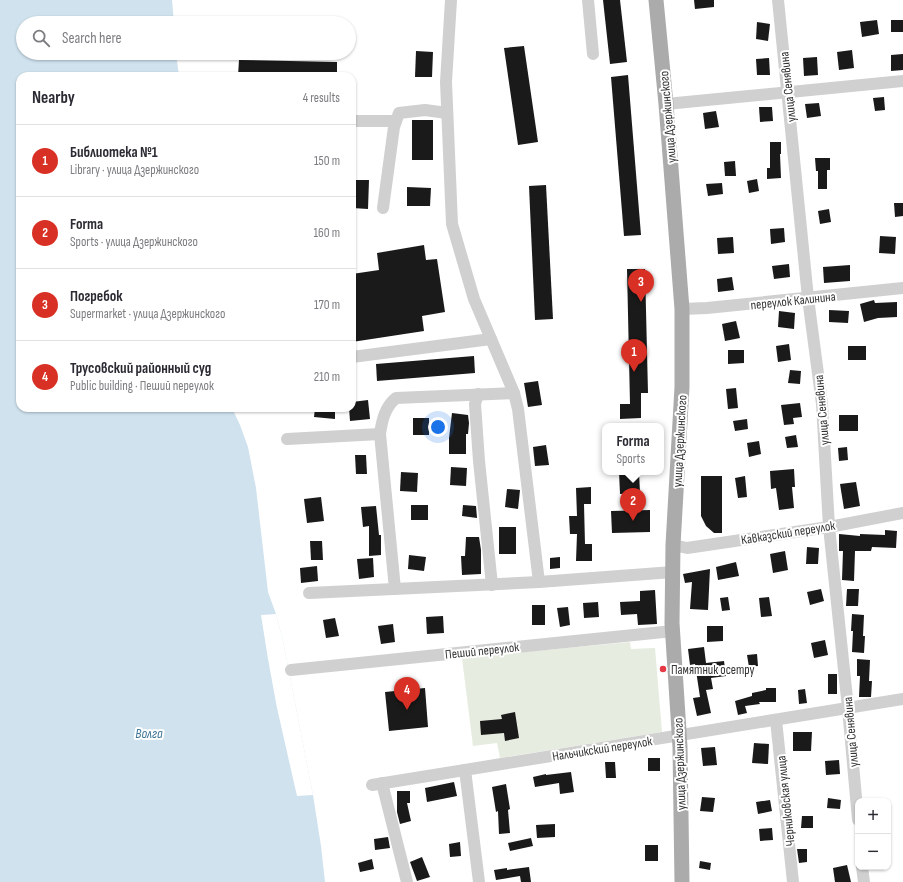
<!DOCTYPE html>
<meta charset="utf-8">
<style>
:root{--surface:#fff;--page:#f7f7f7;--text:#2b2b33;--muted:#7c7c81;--line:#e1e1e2;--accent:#d93025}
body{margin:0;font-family:"Sofia Sans Condensed",sans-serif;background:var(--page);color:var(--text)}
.controls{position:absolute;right:12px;bottom:12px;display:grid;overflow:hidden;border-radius:8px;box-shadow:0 1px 3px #0004}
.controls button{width:36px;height:36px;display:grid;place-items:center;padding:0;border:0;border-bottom:1px solid var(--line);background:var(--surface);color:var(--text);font:20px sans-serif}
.you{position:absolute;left:438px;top:427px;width:14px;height:14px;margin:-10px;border:3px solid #fff;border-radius:50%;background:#1a73e8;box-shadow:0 0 0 6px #1a73e833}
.badge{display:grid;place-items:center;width:26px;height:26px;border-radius:50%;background:var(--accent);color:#fff;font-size:13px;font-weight:700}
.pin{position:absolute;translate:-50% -33px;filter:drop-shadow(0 1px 2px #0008)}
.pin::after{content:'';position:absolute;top:21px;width:14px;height:12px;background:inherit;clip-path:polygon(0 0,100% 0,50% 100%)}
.popup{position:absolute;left:602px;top:423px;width:62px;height:52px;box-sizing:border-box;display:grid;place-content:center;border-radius:8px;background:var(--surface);filter:drop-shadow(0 1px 3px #0005);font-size:13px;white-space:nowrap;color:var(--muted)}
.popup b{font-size:15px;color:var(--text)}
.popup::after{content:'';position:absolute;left:50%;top:100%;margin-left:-8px;border:8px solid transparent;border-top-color:var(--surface)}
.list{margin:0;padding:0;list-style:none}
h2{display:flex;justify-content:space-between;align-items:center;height:52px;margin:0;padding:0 16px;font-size:17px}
h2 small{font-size:13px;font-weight:400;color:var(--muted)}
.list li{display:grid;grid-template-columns:26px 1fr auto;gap:12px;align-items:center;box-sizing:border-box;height:72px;padding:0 16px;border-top:1px solid var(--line)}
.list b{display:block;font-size:15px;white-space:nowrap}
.list p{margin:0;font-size:13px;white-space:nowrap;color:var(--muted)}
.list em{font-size:13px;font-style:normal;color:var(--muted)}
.icon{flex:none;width:22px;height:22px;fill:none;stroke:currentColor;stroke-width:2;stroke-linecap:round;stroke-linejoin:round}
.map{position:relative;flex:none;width:903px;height:882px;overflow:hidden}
.search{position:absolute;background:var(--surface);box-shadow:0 1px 3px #0004;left:16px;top:16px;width:340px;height:44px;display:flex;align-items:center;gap:10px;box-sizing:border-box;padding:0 14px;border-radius:22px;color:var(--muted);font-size:15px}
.panel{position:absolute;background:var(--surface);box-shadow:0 1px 3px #0004;left:16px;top:72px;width:340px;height:340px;border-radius:12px}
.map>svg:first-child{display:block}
.green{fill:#e6ecdf}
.water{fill:#cfe2ee}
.pier{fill:#fff}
.building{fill:#1a1a1a}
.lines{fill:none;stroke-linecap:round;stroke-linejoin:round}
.minor{stroke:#d0d0d0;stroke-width:12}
.major{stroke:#ababab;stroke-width:15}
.poi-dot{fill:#e63946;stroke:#fff;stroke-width:1.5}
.labels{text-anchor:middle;stroke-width:4;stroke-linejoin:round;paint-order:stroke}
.street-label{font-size:13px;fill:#333;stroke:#fff}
.poi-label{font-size:13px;fill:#333;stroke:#fff;text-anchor:start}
.water-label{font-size:14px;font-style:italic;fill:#3f7597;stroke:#fff}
</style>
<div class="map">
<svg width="903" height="882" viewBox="0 0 903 882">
<rect width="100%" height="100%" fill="#fff"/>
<polygon class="green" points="630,642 631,649 655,648 662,732 500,758 497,743 473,746 462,658"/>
<polygon class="water" points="0,0 172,0 174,23 23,23 23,53 176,53 179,76 20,76 20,408 232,408 240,425 248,447 256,488 268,592 276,614 283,641 313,795 321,846 325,882 0,882"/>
<polygon class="pier" points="276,614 283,641 313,795 297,796 277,708 268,659 261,615"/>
<g class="building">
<polygon points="603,0 620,0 627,62 610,64"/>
<polygon points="694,0 714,0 714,7 695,9"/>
<polygon points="877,20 879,34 862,37 860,22"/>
<rect x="891" y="20" width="12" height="12"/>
<polygon points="757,22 770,24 768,41 756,39"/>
<polygon points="524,46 538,142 518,145 504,48"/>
<polygon points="852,50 854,68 839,70 837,52"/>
<polygon points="416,51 433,52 432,77 415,77"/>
<polygon points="903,54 903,70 891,71 891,55"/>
<polygon points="817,57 818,75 804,76 803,58"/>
<polygon points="769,58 770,75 757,75 756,59"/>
<polygon points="239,60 337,62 337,76 238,76"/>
<polygon points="628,75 641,235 624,236 611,77"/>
<polygon points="884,97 885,110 875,111 873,98"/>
<polygon points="819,103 821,116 807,118 805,104"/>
<polygon points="759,107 772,107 773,121 760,122"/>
<polygon points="716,111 719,127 705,129 703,113"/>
<rect x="412" y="120" width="21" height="40"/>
<polygon points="770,142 781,142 781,154 780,154 781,178 767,179 767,168 770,168"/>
<polygon points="815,158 830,158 830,170 827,170 827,189 818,189 818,171 816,171"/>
<polygon points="735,161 736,176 725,176 724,162"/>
<polygon points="757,179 759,191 749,193 747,181"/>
<polygon points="352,180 369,180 368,209 352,208"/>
<polygon points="722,183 723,194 708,196 706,184"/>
<polygon points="546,185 553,319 535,320 529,186"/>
<polygon points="407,187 431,188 430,206 407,206"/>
<polygon points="894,203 903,203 903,216 895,217"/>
<polygon points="829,209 831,222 820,224 818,211"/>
<polygon points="784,228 785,242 771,244 770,229"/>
<polygon points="880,236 896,237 895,254 879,253"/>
<polygon points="733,237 734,253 718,254 717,238"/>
<polygon points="424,245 426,260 437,259 445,312 422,316 424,331 352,342 352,274 379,270 377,253"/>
<polygon points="789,264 790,277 774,279 772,266"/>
<polygon points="850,265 850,281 824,283 823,267"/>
<polygon points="627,269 645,269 648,393 641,393 641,418 620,419 620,404 630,404"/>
<polygon points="732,277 734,290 718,292 717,279"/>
<polygon points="874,300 875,303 897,302 897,317 878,318 864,322 860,304"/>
<polygon points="829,310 849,311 848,323 829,322"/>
<polygon points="779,311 795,313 794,329 778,327"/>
<polygon points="736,321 740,338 725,341 722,324"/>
<polygon points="789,344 791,360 778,362 776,346"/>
<rect x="848" y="346" width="18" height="14"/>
<polygon points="728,350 744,350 744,363 728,364"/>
<polygon points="474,356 475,373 377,381 376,364"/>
<polygon points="790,370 801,371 800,384 788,383"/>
<polygon points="538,381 542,405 528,407 524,383"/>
<polygon points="736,388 738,408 728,409 726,389"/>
<polygon points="368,400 370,419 350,421 349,408 352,408 352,402"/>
<polygon points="800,403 802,417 793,418 794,424 784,425 781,405"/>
<polygon points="315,408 335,408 335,419 314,417"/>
<polygon points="452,413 468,415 469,423 468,434 466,434 466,454 449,454 449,438"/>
<rect x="839" y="415" width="19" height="16"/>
<rect x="413" y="418" width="16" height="17"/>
<polygon points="747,419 748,429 735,431 733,421"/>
<polygon points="796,435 798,447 787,448 785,437"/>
<polygon points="759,441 761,454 749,457 747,443"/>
<polygon points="546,445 549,465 535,466 533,447"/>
<polygon points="847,447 848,460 839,461 838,448"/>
<polygon points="355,455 366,455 367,474 356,474"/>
<polygon points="451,467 467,468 466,486 450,485"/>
<polygon points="794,469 795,487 792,487 794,508 779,510 776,488 771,489 770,471"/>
<polygon points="401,472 418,473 417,492 400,491"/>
<polygon points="619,472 639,472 640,493 620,494"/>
<polygon points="701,476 722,476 722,533 714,533 706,526 701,516"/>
<polygon points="745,476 747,497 738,498 735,478"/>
<polygon points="856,482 860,506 844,509 840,484"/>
<polygon points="591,487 591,504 584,504 585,544 592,544 592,561 576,561 577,534 570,534 569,516 577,516 576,488"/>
<polygon points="507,489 520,490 518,509 505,507"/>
<polygon points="321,497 324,521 307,523 304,499"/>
<rect x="411" y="505" width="17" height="15"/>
<polygon points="463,505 476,506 477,518 462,516"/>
<polygon points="376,506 379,535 381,535 381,555 369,556 369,526 363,527 361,507"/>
<polygon points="650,510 650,532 612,533 611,511"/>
<rect x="499" y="527" width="17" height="27"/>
<polygon points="885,530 897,531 896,548 872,547 871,551 855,551 854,581 842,580 843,551 839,551 839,534 860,536 860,534 885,535"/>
<polygon points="466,537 479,537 481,550 481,574 462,575 461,556 465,556"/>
<polygon points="310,541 322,541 323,560 311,560"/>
<polygon points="807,547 819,548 818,564 806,564"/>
<polygon points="785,551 788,570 773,573 770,554"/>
<polygon points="409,555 426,557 424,571 408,569"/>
<polygon points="560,557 560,568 550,569 550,558"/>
<polygon points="373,558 374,577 359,579 357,559"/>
<polygon points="736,562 739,576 718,580 716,567"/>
<polygon points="317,566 318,581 301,583 300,568"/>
<polygon points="710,569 708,610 690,609 692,582 685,583 683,574"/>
<polygon points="821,589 824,601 810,605 807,592"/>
<polygon points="847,589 859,589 858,606 846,606"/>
<polygon points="655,590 657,624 638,625 637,614 621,615 620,602 640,601 640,591"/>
<polygon points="728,597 730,610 722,611 720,598"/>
<polygon points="769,597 772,616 761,617 759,598"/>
<polygon points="598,602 599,617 584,618 583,603"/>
<rect x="532" y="605" width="13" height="20"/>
<polygon points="568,607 570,625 560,627 557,608"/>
<polygon points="852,614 864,615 863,636 865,636 864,653 852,652 853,631 851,631"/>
<polygon points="443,616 444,633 427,634 426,617"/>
<polygon points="335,618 339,636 326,638 323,620"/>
<polygon points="393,624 395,642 381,644 378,626"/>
<polygon points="707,626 723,626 723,641 707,642"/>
<polygon points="825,640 828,655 814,658 811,643"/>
<polygon points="704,647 706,663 724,661 726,676 711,678 713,689 706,690 711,713 697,716 693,698 700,697 695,664 690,665 688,649"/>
<polygon points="757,654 758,666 749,667 747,655"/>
<polygon points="857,659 870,660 869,681 872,681 871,697 859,697 860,676 857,676"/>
<rect x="828" y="674" width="9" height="20"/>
<polygon points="425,688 428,727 389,731 385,692"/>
<polygon points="766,688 776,688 776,702 759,702 760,704 745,706 747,713 738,715 735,701 752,696 752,693 766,690"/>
<polygon points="805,689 807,703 799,704 798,690"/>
<polygon points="515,712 519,738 505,741 504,733 481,735 480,721 502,719 501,715"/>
<polygon points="793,732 812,732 811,751 793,751"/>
<polygon points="754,743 769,744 768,764 752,763"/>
<polygon points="715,747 717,765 703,766 701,748"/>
<rect x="648" y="758" width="12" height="13"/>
<polygon points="839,760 840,774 826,775 825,761"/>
<polygon points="605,762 615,762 616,778 606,778"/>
<polygon points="571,772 574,792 560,794 559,783 535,787 533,777 546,774 546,775"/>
<polygon points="454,782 457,796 427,802 425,788"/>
<polygon points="506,784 510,809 508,810 510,833 499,834 498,811 496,812 492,787"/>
<polygon points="397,791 410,791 410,803 407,803 411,821 400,824 397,812"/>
<polygon points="702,797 715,798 713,812 700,811"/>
<polygon points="828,798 841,800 840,809 827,808"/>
<polygon points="770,800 772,811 758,814 756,802"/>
<polygon points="802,816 813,816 813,828 801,828"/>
<polygon points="555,824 555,837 537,838 536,825"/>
<polygon points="772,828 773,840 760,841 759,829"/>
<polygon points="388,837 390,848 375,850 374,839"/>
<polygon points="531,838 533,846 510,851 508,843"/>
<polygon points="460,842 461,856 450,857 449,844"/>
<rect x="645" y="845" width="13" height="16"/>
<polygon points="797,849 807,849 807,862 799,863"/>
<polygon points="422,857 430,877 417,881 410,862"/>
<polygon points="372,859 374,869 360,872 358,863"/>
<polygon points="700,861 711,863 710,870 699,868"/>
<polygon points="847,865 851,882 835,882 833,868"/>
<polygon points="529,867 531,882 521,882 520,876 496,880 494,870 507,868 507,870"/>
</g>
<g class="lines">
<g class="minor">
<polyline points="451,0 446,82 452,224 474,299 514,393 518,409 539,582"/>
<polyline points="588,0 593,54"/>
<polyline points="778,0 808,298 822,404 829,527 848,708 858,820"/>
<polyline points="666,104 903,81"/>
<polyline points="352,121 396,121"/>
<polyline points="383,208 394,127 399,113 425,110 447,113"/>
<polyline points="682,309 707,308 903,288"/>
<polyline points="352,357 491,339"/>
<polyline points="478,394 475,404 479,461 492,585"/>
<polyline points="287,439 380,434"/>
<polyline points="673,545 687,548 829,527 903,513"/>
<path d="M 395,589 L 380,434 C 382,420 385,407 396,398 L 514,393"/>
<polyline points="309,593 539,582 673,572"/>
<polyline points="291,670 673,631"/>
<polyline points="776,720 793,882"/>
<polyline points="465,770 479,882"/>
<polyline points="382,783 407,882"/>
<polyline points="372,785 903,699"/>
<polyline points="862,867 864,882"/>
</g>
<polyline class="major" points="656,0 666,104 682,309 682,387 673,545 672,623 680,747 682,882"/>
</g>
<circle class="poi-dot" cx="663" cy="669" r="4"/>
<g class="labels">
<g class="street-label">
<text transform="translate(787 87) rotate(-96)" y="5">улица Сенявина</text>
<text transform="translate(667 117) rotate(-95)" y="5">улица Дзержинского</text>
<text transform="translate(793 300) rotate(-6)" y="5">переулок Калинина</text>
<text transform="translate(821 410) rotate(-95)" y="5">улица Сенявина</text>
<text transform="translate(679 441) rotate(-87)" y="5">улица Дзержинского</text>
<text transform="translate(788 532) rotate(-9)" y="5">Кавказский переулок</text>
<text transform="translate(482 650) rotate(-6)" y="5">Пеший переулок</text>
<text transform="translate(850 732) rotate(-95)" y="5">улица Сенявина</text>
<text transform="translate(602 748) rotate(-9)" y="5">Нальчикский переулок</text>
<text transform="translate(679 764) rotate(-92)" y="5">улица Дзержинского</text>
<text transform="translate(785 801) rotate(-96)" y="5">Черниковская улица</text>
</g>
<g class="poi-label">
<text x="671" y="674">Памятник осетру</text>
</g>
<g class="water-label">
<text x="149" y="738">Волга</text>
</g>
</g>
</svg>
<div class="controls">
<button>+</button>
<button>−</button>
</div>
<div class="you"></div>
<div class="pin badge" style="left:634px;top:372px">1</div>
<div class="pin badge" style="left:633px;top:521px">2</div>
<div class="popup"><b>Forma</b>Sports</div>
<div class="pin badge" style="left:641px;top:302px">3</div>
<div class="pin badge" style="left:407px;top:710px">4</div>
<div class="search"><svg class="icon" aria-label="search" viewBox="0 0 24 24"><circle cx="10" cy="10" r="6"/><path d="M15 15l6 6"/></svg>Search here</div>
<section class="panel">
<h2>Nearby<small>4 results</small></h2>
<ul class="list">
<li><span class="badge">1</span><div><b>Библиотека №1</b><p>Library · улица Дзержинского</p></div><em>150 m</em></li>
<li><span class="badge">2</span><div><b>Forma</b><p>Sports · улица Дзержинского</p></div><em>160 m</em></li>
<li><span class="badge">3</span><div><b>Погребок</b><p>Supermarket · улица Дзержинского</p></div><em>170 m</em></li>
<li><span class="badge">4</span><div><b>Трусовский районный суд</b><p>Public building · Пеший переулок</p></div><em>210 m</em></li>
</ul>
</section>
</div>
